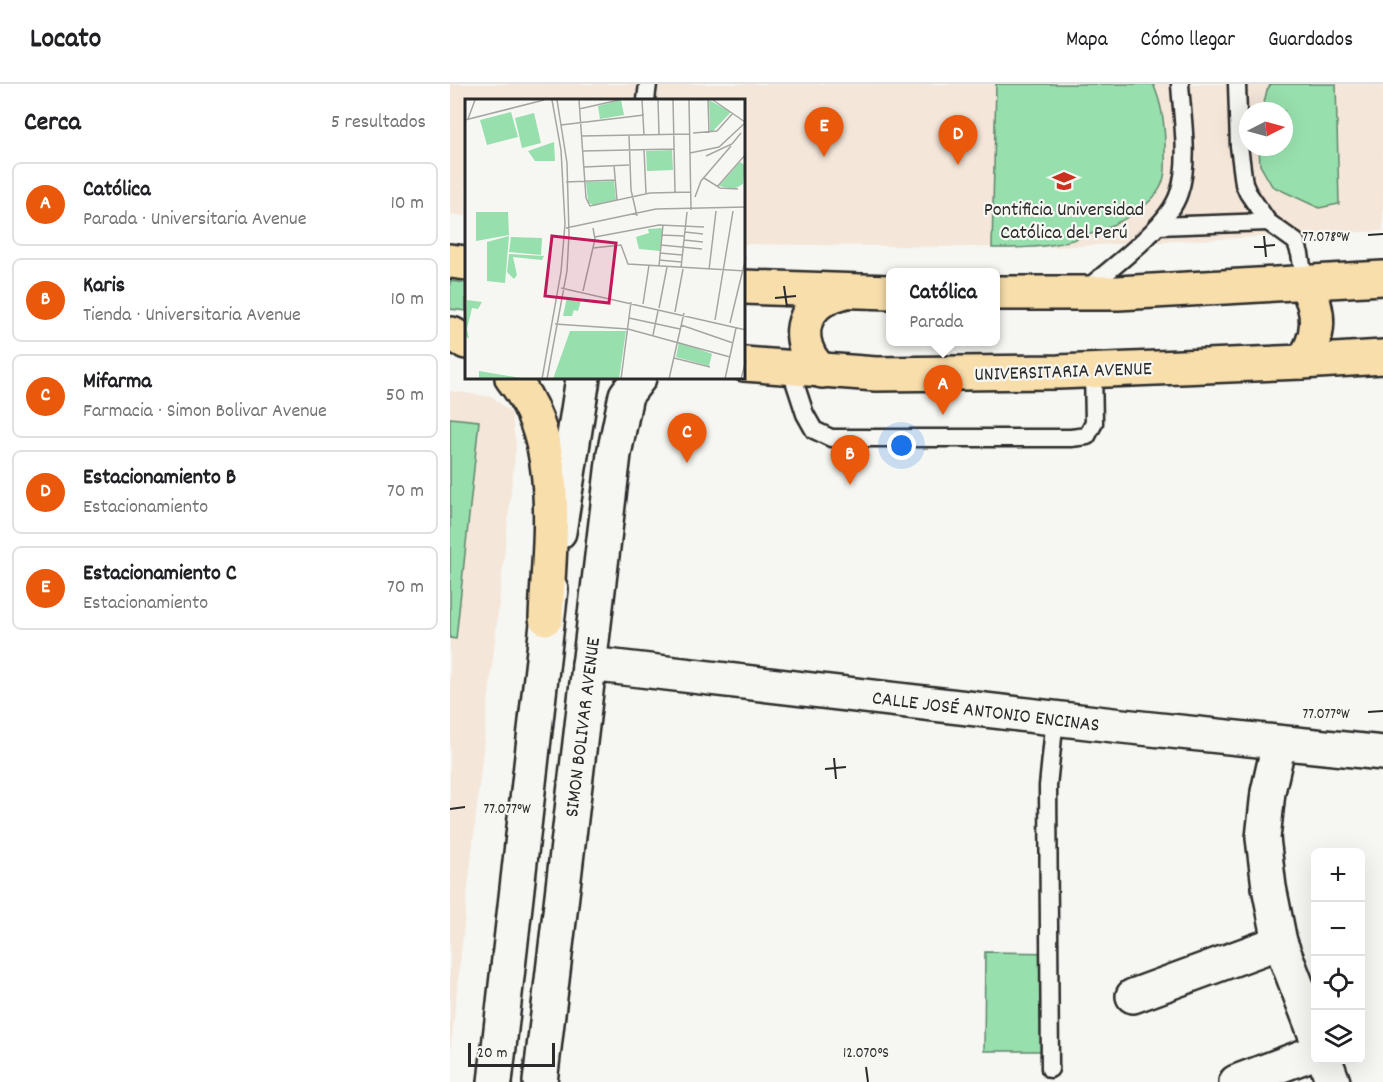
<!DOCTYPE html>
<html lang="es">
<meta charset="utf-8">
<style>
:root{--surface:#fff;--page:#f2f2f2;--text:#202124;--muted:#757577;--line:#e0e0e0;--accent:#ea580c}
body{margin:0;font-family:Dekko,sans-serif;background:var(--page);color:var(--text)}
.controls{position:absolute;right:18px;bottom:18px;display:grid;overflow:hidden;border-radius:9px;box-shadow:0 6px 24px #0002}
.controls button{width:54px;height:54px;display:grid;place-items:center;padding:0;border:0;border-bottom:2px solid var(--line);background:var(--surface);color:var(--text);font:30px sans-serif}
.compass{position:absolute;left:789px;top:18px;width:54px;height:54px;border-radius:50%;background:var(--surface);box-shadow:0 6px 24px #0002;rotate:84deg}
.scale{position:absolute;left:18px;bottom:15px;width:87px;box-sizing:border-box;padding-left:6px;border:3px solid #2b2b2b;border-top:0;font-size:16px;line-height:21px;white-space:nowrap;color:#2b2b2b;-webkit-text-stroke:4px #f6f6f2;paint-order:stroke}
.you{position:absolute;left:452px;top:362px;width:21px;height:21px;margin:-15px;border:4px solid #fff;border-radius:50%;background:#1a73e8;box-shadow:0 0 0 9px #1a73e833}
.badge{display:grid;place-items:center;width:39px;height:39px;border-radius:50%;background:var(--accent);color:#fff;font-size:20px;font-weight:700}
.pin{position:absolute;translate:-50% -50px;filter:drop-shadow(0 2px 3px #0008)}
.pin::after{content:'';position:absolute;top:32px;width:21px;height:18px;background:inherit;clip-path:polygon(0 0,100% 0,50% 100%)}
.popup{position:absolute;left:436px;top:184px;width:114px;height:78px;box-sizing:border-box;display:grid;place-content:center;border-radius:9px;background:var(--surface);filter:drop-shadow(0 2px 4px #0005);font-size:20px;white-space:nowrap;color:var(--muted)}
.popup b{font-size:22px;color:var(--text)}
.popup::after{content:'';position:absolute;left:50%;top:100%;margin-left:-12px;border:12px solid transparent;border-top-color:var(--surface)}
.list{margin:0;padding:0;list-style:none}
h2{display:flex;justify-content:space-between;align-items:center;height:78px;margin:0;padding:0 24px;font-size:26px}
h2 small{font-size:20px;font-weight:400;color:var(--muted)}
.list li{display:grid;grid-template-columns:39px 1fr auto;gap:18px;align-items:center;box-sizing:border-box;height:84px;margin:0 12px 12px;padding:0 12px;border:2px solid var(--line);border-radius:9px}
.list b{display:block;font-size:22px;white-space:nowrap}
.list p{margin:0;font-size:20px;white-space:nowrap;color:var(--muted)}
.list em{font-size:20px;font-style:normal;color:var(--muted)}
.icon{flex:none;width:33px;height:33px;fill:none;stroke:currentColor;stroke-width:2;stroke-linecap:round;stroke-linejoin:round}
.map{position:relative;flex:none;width:933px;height:998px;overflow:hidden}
header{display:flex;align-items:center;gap:36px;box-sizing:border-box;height:84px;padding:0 30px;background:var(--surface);border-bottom:2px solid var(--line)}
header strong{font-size:28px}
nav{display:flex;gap:33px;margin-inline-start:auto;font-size:21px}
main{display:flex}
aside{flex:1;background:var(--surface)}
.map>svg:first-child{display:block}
.built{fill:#f4e6d9;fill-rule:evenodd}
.green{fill:#97dfad;stroke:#61856c;stroke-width:1.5}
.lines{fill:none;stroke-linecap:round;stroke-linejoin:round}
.service-casing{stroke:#2b2b2b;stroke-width:21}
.minor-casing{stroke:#2b2b2b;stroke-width:38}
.secondary-casing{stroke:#2b2b2b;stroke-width:38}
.primary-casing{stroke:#2b2b2b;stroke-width:38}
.service{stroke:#f6f6f2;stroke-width:16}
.minor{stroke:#f6f6f2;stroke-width:33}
.secondary{stroke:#f6f6f2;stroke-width:33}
.primary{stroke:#f8deab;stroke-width:33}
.ticks{fill:none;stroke:#2b2b2b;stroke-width:2}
.labels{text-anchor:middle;stroke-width:4.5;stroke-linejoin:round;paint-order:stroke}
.poi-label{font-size:20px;fill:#2b2b2b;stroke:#f6f6f2}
.street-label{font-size:20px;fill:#2b2b2b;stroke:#f6f6f2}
.inset-road{fill:none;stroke:#a5a5a2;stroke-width:1.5}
.view{fill:#c2185b;fill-opacity:0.15;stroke:#c2185b;stroke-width:3}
.inset-edge{fill:none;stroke:#2b2b2b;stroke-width:3}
.ticks-label{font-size:15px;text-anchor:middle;fill:#2b2b2b;stroke:#f6f6f2;stroke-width:4.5;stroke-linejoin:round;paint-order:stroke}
</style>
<header>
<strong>Locato</strong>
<nav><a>Mapa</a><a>Cómo llegar</a><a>Guardados</a></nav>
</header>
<main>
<aside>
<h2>Cerca<small>5 resultados</small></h2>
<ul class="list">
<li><span class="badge">A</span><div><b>Católica</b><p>Parada · Universitaria Avenue</p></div><em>10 m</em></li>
<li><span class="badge">B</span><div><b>Karis</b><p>Tienda · Universitaria Avenue</p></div><em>10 m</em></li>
<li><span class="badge">C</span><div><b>Mifarma</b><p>Farmacia · Simon Bolivar Avenue</p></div><em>50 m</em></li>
<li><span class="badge">D</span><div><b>Estacionamiento B</b><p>Estacionamiento</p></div><em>70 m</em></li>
<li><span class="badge">E</span><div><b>Estacionamiento C</b><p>Estacionamiento</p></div><em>70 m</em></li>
</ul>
</aside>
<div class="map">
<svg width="933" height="998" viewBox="0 0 933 998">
<rect width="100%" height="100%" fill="#f6f6f2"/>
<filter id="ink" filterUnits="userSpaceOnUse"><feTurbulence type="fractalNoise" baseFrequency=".0167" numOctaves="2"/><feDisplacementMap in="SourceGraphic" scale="12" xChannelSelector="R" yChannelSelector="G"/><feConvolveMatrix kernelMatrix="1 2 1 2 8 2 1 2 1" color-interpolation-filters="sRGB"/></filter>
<g filter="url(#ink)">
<g class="built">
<path d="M 0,0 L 933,0 L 933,147 L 585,164 L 294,160 L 294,16 L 16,16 L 16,132 L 0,130 ZM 798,27 L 834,27 L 834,63 L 798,63 Z"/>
<polygon points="0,307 43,313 61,329 66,361 0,970"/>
</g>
<g class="green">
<path d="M 546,0 L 703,0 C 712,20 715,42 715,63 C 715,77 717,91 710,104 C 695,132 641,152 611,159 C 589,164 564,164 542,164 Z"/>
<polygon points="821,0 886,0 889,120 869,124 822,102 810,81 809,63 834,63 834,27 812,27 817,6"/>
<polygon points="0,197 16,199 16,227 0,225"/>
<polygon points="0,334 29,337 6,555 0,554"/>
<polygon points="535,868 608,869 607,967 534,967"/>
</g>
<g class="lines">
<g class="service-casing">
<g id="service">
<polyline points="787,0 789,62 794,100 798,109 818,138 846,158 850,170 855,200"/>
<polyline points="196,16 198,0"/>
<polyline points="708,142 818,138"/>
<path d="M 634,207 C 661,184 719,142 729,109 C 740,78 732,33 730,0"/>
<polyline points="340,284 355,330 364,346 381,354 621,354 637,352 644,339 643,287"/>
<polyline points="600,985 598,702 605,634"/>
</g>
</g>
<g class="minor-casing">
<g id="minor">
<polyline points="139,580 672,642 933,669"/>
<polyline points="829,659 818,708 813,754 819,803 830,858 866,952"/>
<polyline points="683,912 830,858"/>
<polyline points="875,976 883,998"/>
<polyline points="786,998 866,968"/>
</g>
</g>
<g class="secondary-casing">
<g id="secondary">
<polyline points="109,448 133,294"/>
<polyline points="45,998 101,505"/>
<polyline points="90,998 164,370 176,311 189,294"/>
</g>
</g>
<g class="primary-casing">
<g id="primary">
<polyline points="0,177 16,179"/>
<polyline points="294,203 440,208"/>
<polyline points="546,209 668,209 933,194"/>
<polyline points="2,250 16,258"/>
<path d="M 852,278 C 871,253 871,226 855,200"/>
<polyline points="294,280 426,290 608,288 852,278 933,273"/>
<path d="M 372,287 C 353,271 345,241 366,221 C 374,213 386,210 396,207"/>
<path d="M 62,294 C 115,359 99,456 96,534"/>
</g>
</g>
<use href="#service" class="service"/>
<use href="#minor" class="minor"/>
<use href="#secondary" class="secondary"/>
<use href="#primary" class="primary"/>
</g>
</g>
<path class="ticks" d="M 918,151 L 933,150M 814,152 L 816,173M 804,163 L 825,161M 334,202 L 337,223M 325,214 L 346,212M 918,628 L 933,627M 384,674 L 386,695M 375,685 L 396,683M 0,725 L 15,723M 416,983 L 418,998"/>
<defs>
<g id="university-bare" transform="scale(1.8)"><path d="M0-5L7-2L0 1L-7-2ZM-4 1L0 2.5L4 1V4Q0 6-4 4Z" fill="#c8321e" stroke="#f6f6f2" stroke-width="2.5" paint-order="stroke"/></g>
</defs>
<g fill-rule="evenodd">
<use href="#university-bare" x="614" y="97"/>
</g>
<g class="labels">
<g class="poi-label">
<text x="614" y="131">Pontificia Universidad<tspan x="614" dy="23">Católica del Perú</tspan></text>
</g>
<g class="street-label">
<text transform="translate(613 286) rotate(-2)" y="7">UNIVERSITARIA AVENUE</text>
<text transform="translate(536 626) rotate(7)" y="7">CALLE JOSÉ ANTONIO ENCINAS</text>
<text transform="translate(131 643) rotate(-83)" y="7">SIMON BOLIVAR AVENUE</text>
</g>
</g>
<g transform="translate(15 15)">
<rect width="280" height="280" fill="#f6f6f2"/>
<path d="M 156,1 L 159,16 L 135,20 L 133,7 ZM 244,1 L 266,13 L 248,32 L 245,32 ZM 46,13 L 53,38 L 22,46 L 15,21 ZM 69,14 L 76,44 L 57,49 L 50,19 ZM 89,43 L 90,62 L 70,62 L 63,52 ZM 207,51 L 208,71 L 182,72 L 181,52 ZM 275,63 L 280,66 L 278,85 L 269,90 L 254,87 ZM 149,82 L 151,101 L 129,107 L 123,103 L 121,83 ZM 11,113 L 43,113 L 44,136 L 11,142 ZM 198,129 L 195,152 L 174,150 L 171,138 L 184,134 L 183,130 ZM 44,137 L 40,184 L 22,182 L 22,143 ZM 46,138 L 77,139 L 76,156 L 44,153 ZM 44,155 L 79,157 L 77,161 L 48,158 L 52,176 L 49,180 L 42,173 ZM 102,198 L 116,201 L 113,212 L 109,211 L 107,217 L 98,217 ZM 2,201 L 17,203 L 13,210 L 7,209 L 2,230 L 4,239 L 0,238 ZM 105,232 L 161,232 L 154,280 L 88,280 ZM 214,243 L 247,255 L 244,267 L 211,258 ZM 14,272 L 62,280 L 14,280 Z" fill="#97dfad"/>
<path class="inset-road" d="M 114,1 L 121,99 L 125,107 L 185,94 L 226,93M 177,1 L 179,36M 193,1 L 194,35M 208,1 L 210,93M 224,1 L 226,111M 243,1 L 244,34M 248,1 L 280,23M 114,10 L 154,1M 3,20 L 10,1M 0,21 L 79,1M 96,26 L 179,16M 228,34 L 252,32 L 268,14M 164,36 L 166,91 L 172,117M 116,37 L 225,35M 179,51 L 181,94M 118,52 L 209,50M 225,54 L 254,48 L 281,23M 241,57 L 267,45 L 276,34M 149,66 L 152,102M 119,68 L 164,66M 239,79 L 255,89 L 273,90M 101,83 L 150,81M 252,88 L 281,55M 230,98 L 236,82 L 266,47M 101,129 L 191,110 L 281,108M 220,133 L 238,135M 197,136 L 219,137M 130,138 L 194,126 L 239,128M 219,141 L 238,143M 196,146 L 237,150M 128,149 L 156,146 L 163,165 L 281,172M 195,154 L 217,156M 194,161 L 216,163M 194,167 L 198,126M 216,169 L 222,113M 244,171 L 251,112M 96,189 L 281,231M 118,192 L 130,140 L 128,129M 178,205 L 184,166M 194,209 L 202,168M 210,213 L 218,170M 164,219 L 215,230M 250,221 L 268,112M 265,224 L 281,158M 90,225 L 163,230 L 265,258M 216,226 L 268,244M 188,236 L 193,212M 209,259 L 245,268M 77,280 L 96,173 L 100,125 L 96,51 L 87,1M 82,280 L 102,172 L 104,135 L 102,64 L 92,1M 156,280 L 166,203M 204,280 L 219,214M 260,280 L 271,229M 276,280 L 281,261"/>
<path class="view" d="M 87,137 L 151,144 L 144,204 L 80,197 Z"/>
<rect width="280" height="280" class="inset-edge"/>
</g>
<g class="ticks-label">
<text x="876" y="157">77.078°W</text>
<text x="876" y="634">77.077°W</text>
<text x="57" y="729">77.077°W</text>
<text x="416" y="973">12.070°S</text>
</g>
</svg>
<div class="controls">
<button>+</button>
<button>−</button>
<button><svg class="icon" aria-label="locate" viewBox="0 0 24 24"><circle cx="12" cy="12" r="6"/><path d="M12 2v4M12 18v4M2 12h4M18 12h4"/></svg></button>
<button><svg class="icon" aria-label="layers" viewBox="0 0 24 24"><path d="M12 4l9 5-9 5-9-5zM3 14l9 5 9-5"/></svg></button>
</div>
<svg class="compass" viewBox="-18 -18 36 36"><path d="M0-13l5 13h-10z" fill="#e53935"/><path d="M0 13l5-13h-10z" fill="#757577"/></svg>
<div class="scale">20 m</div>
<div class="you"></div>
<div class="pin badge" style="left:493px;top:331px">A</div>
<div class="popup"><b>Católica</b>Parada</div>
<div class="pin badge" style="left:400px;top:401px">B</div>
<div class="pin badge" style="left:237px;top:379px">C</div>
<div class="pin badge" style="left:508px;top:81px">D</div>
<div class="pin badge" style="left:374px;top:73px">E</div>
</div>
</main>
